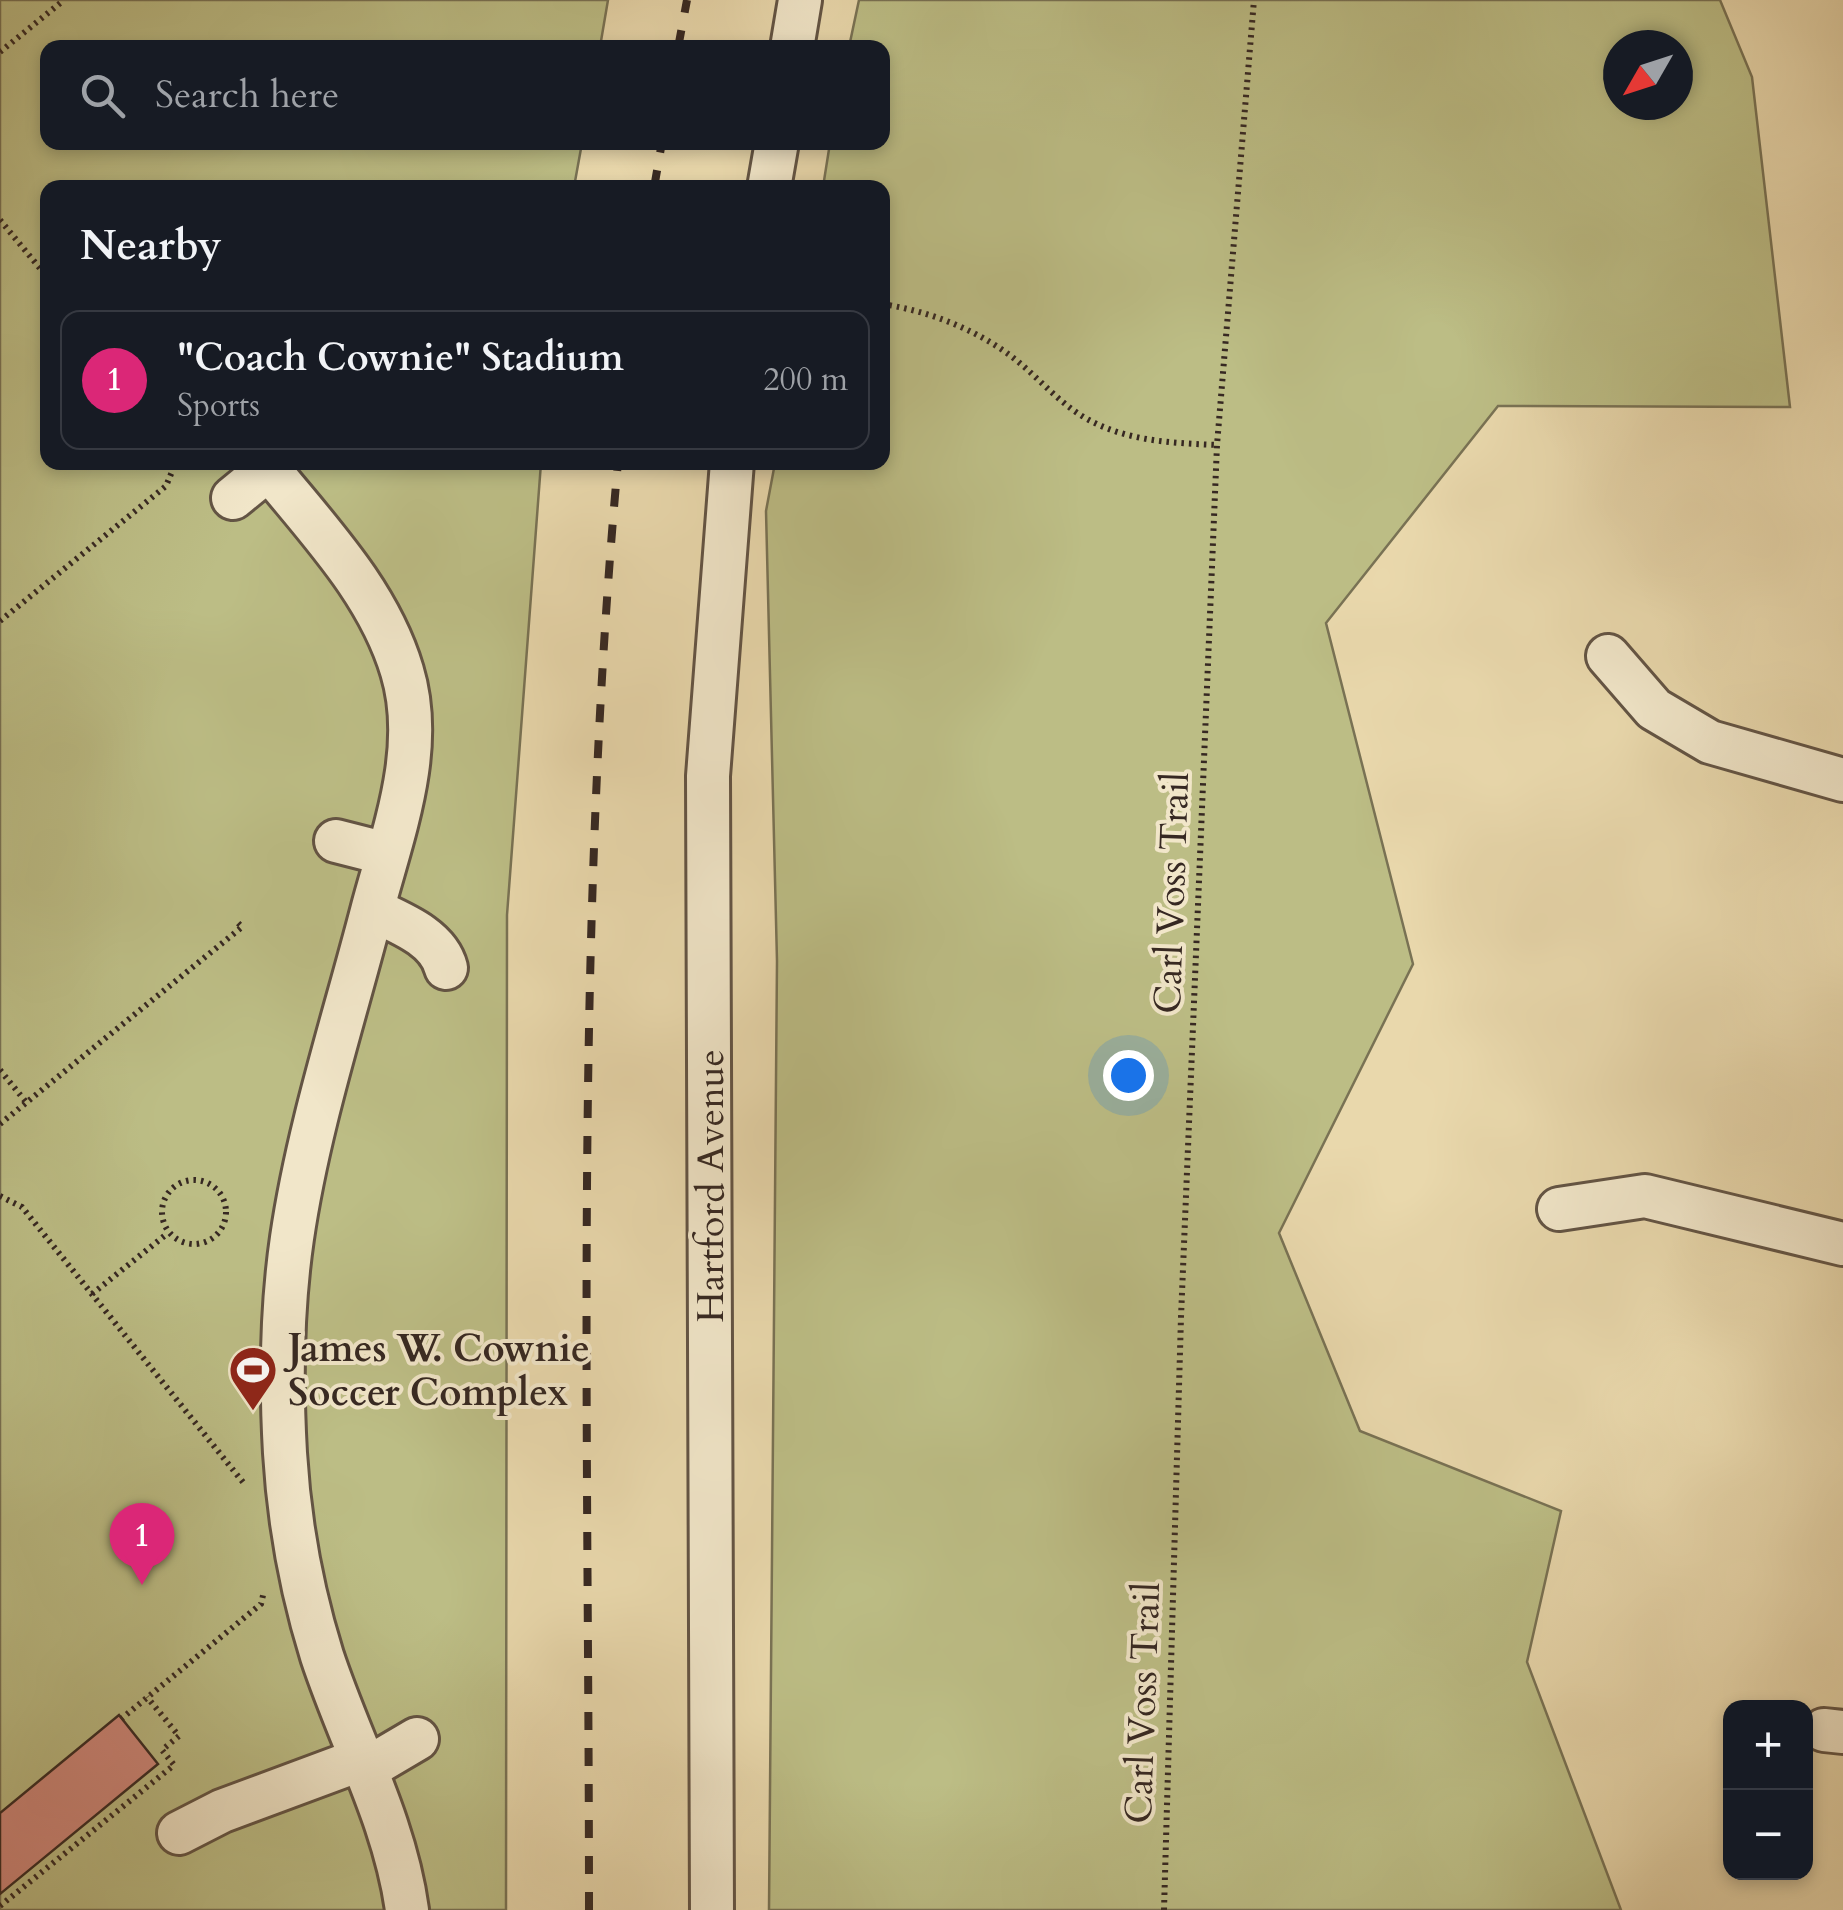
<!DOCTYPE html>
<meta charset="utf-8">
<style>
:root{--surface:#171b24;--page:#20242c;--text:#f1f3f6;--muted:#9ea1a6;--line:#363941;--accent:#db2777}
body{margin:0;font-family:Cardo,serif;background:var(--page);color:var(--text)}
.controls{position:absolute;right:30px;bottom:30px;display:grid;overflow:hidden;border-radius:20px;box-shadow:0 5px 15px #0003}
.controls button{width:90px;height:90px;display:grid;place-items:center;padding:0;border:0;border-bottom:2px solid var(--line);background:var(--surface);color:var(--text);font:50px sans-serif}
.compass{position:absolute;left:1603px;top:30px;width:90px;height:90px;border-radius:50%;background:var(--surface);box-shadow:0 5px 15px #0003;rotate:231deg}
.you{position:absolute;left:1128px;top:1075px;width:35px;height:35px;margin:-25px;border:8px solid #fff;border-radius:50%;background:#1a73e8;box-shadow:0 0 0 15px #1a73e833}
.badge{display:grid;place-items:center;width:65px;height:65px;border-radius:50%;background:var(--accent);color:#fff;font-size:32px;font-weight:700}
.pin{position:absolute;translate:-50% -82px;filter:drop-shadow(0 2px 5px #0008)}
.pin::after{content:'';position:absolute;top:52px;width:35px;height:30px;background:inherit;clip-path:polygon(0 0,100% 0,50% 100%)}
.list{margin:0;padding:0;list-style:none}
h2{display:flex;justify-content:space-between;align-items:center;height:130px;margin:0;padding:0 40px;font-size:42px}
h2 small{font-size:32px;font-weight:400;color:var(--muted)}
.list li{display:grid;grid-template-columns:65px 1fr auto;gap:30px;align-items:center;box-sizing:border-box;height:140px;margin:0 20px 20px;padding:0 20px;border:2px solid var(--line);border-radius:20px}
.list b{display:block;font-size:38px;white-space:nowrap}
.list p{margin:0;font-size:32px;white-space:nowrap;color:var(--muted)}
.list em{font-size:32px;font-style:normal;color:var(--muted)}
.icon{flex:none;width:55px;height:55px;fill:none;stroke:currentColor;stroke-width:2;stroke-linecap:round;stroke-linejoin:round}
.map{position:relative;flex:none;width:1843px;height:1910px;overflow:hidden}
.search{position:absolute;background:var(--surface);box-shadow:0 5px 15px #0003;left:40px;top:40px;width:850px;height:110px;display:flex;align-items:center;gap:25px;box-sizing:border-box;padding:0 35px;border-radius:20px;color:var(--muted);font-size:38px}
.panel{position:absolute;background:var(--surface);box-shadow:0 5px 15px #0003;left:40px;top:180px;width:850px;height:290px;border-radius:20px}
.map>svg:first-child{display:block}
.green{fill:#bcbd85;stroke:#797254;stroke-width:2.5;fill-rule:evenodd}
.building{fill:#d1887d;stroke:#362822;stroke-width:2.5}
.lines{fill:none;stroke-linecap:round;stroke-linejoin:round}
.minor-casing{stroke:#635444;stroke-width:48}
.path{stroke:#362822;stroke-width:6;stroke-dasharray:2.5 5;stroke-linecap:butt}
.minor{stroke:#f1e6c9;stroke-width:42}
.rail{stroke:#362822;stroke-width:8;stroke-dasharray:18 18;stroke-linecap:butt}
.labels{text-anchor:middle;stroke-width:8;stroke-linejoin:round;paint-order:stroke}
.street-label{font-size:38px;fill:#362822;stroke:#f1e6c9}
.poi-label{font-size:38px;font-weight:bold;fill:#362822;stroke:#f1e6c9;text-anchor:start}
</style>
<div class="map">
<svg width="1843" height="1910" viewBox="0 0 1843 1910">
<rect width="100%" height="100%" fill="#e9d8ac"/>
<filter id="stains"><feTurbulence type="fractalNoise" baseFrequency=".002" numOctaves="4"/><feColorMatrix values="0 0 0 0 .2 0 0 0 0 .09 0 0 0 0 .02 0 0 0 .5 -.17"/></filter>
<radialGradient id="worn" r=".72"><stop offset=".6" stop-color="#630" stop-opacity="0"/><stop offset="1" stop-color="#630" stop-opacity=".3"/></radialGradient>
<g class="green">
<polygon points="0,0 608,0 600,47 48,48 48,142 582,143 574,187 48,188 48,462 541,463 507,915 506,1910 0,1910"/>
<path d="M 859,0 L 1720,0 L 1752,77 L 1790,407 L 1498,406 L 1326,623 L 1413,964 L 1279,1233 L 1360,1431 L 1561,1511 L 1527,1662 L 1621,1910 L 769,1910 L 777,961 L 766,511 L 775,463 L 882,462 L 882,188 L 823,187 L 830,143 L 882,142 L 882,48 L 849,47 ZM 1618,45 L 1678,45 L 1678,105 L 1618,105 Z"/>
</g>
<polygon class="building" points="119,1715 158,1764 0,1894 0,1813"/>
<g class="lines">
<g class="minor-casing">
<g id="minor">
<polyline points="792,48 800,0"/>
<polyline points="769,188 777,142"/>
<path d="M 263,462 C 315,527 378,590 402,671 C 426,750 392,835 372,911 C 344,1019 308,1128 292,1238 C 282,1307 281,1383 285,1453 C 289,1520 302,1592 322,1656 C 350,1741 395,1821 407,1910"/>
<polyline points="233,498 277,462"/>
<polyline points="1608,656 1654,709 1710,742 1843,780"/>
<polyline points="336,841 387,854"/>
<path d="M 373,910 C 400,923 438,937 446,968"/>
<polyline points="1559,1209 1645,1196 1843,1244"/>
<polyline points="1824,1730 1843,1732"/>
<polyline points="366,1769 417,1739"/>
<polyline points="179,1833 222,1811 362,1759"/>
<polyline points="712,1910 708,776 732,462"/>
</g>
</g>
<g class="path">
<polyline points="0,52 64,0"/>
<polyline points="0,220 48,278"/>
<path d="M 882,304 C 928,311 973,328 1011,356 C 1036,375 1055,399 1082,416 C 1123,441 1170,443 1217,445"/>
<polyline points="0,621 166,486 176,462"/>
<polyline points="0,1070 26,1102"/>
<polyline points="0,1124 242,927 237,922"/>
<circle cx="194" cy="1212" r="32"/>
<polyline points="0,1196 22,1207 246,1486"/>
<polyline points="92,1294 168,1233"/>
<polyline points="121,1719 261,1604 264,1591"/>
<polyline points="0,1906 174,1765 162,1750 179,1736 147,1697"/>
<polyline points="1164,1910 1181,1317 1217,445 1254,0"/>
</g>
<use href="#minor" class="minor"/>
<g class="rail">
<polyline points="678,48 687,0"/>
<polyline points="654,188 662,142"/>
<path d="M 589,1910 C 589,1428 574,943 618,462"/>
</g>
</g>
<defs>
<g id="stadium-pin" transform="scale(2.5)"><path d="M0 17L-7.5 6A9.5 9.5 0 1 1 7.5 6Z" fill="#8f2418" stroke="#f1e6c9"/><path d="M0-5a6.5 5 0 1 0 0 10a6.5 5 0 1 0 0-10ZM-3.5-1.8h7v3.6h-7Z" fill="#fff"/></g>
</defs>
<g fill-rule="evenodd">
<use href="#stadium-pin" x="253" y="1370"/>
</g>
<g class="labels">
<g class="street-label">
<text transform="translate(1171 893) rotate(-88)" y="13">Carl Voss Trail</text>
<text transform="translate(710 1186) rotate(-90)" y="13">Hartford Avenue</text>
<text transform="translate(1142 1703) rotate(-88)" y="13">Carl Voss Trail</text>
</g>
<g class="poi-label">
<text x="288" y="1361">James W. Cownie<tspan x="288" dy="44">Soccer Complex</tspan></text>
</g>
</g>
<rect width="100%" height="100%" filter="url(#stains)"/>
<rect width="100%" height="100%" fill="url(#worn)"/>
</svg>
<div class="controls">
<button>+</button>
<button>−</button>
</div>
<svg class="compass" viewBox="-18 -18 36 36"><path d="M0-13l5 13h-10z" fill="#e53935"/><path d="M0 13l5-13h-10z" fill="#9ea1a6"/></svg>
<div class="you"></div>
<div class="pin badge" style="left:142px;top:1585px">1</div>
<div class="search"><svg class="icon" aria-label="search" viewBox="0 0 24 24"><circle cx="10" cy="10" r="6"/><path d="M15 15l6 6"/></svg>Search here</div>
<section class="panel">
<h2>Nearby<small></small></h2>
<ul class="list">
<li><span class="badge">1</span><div><b>&quot;Coach Cownie&quot; Stadium</b><p>Sports</p></div><em>200 m</em></li>
</ul>
</section>
</div>
